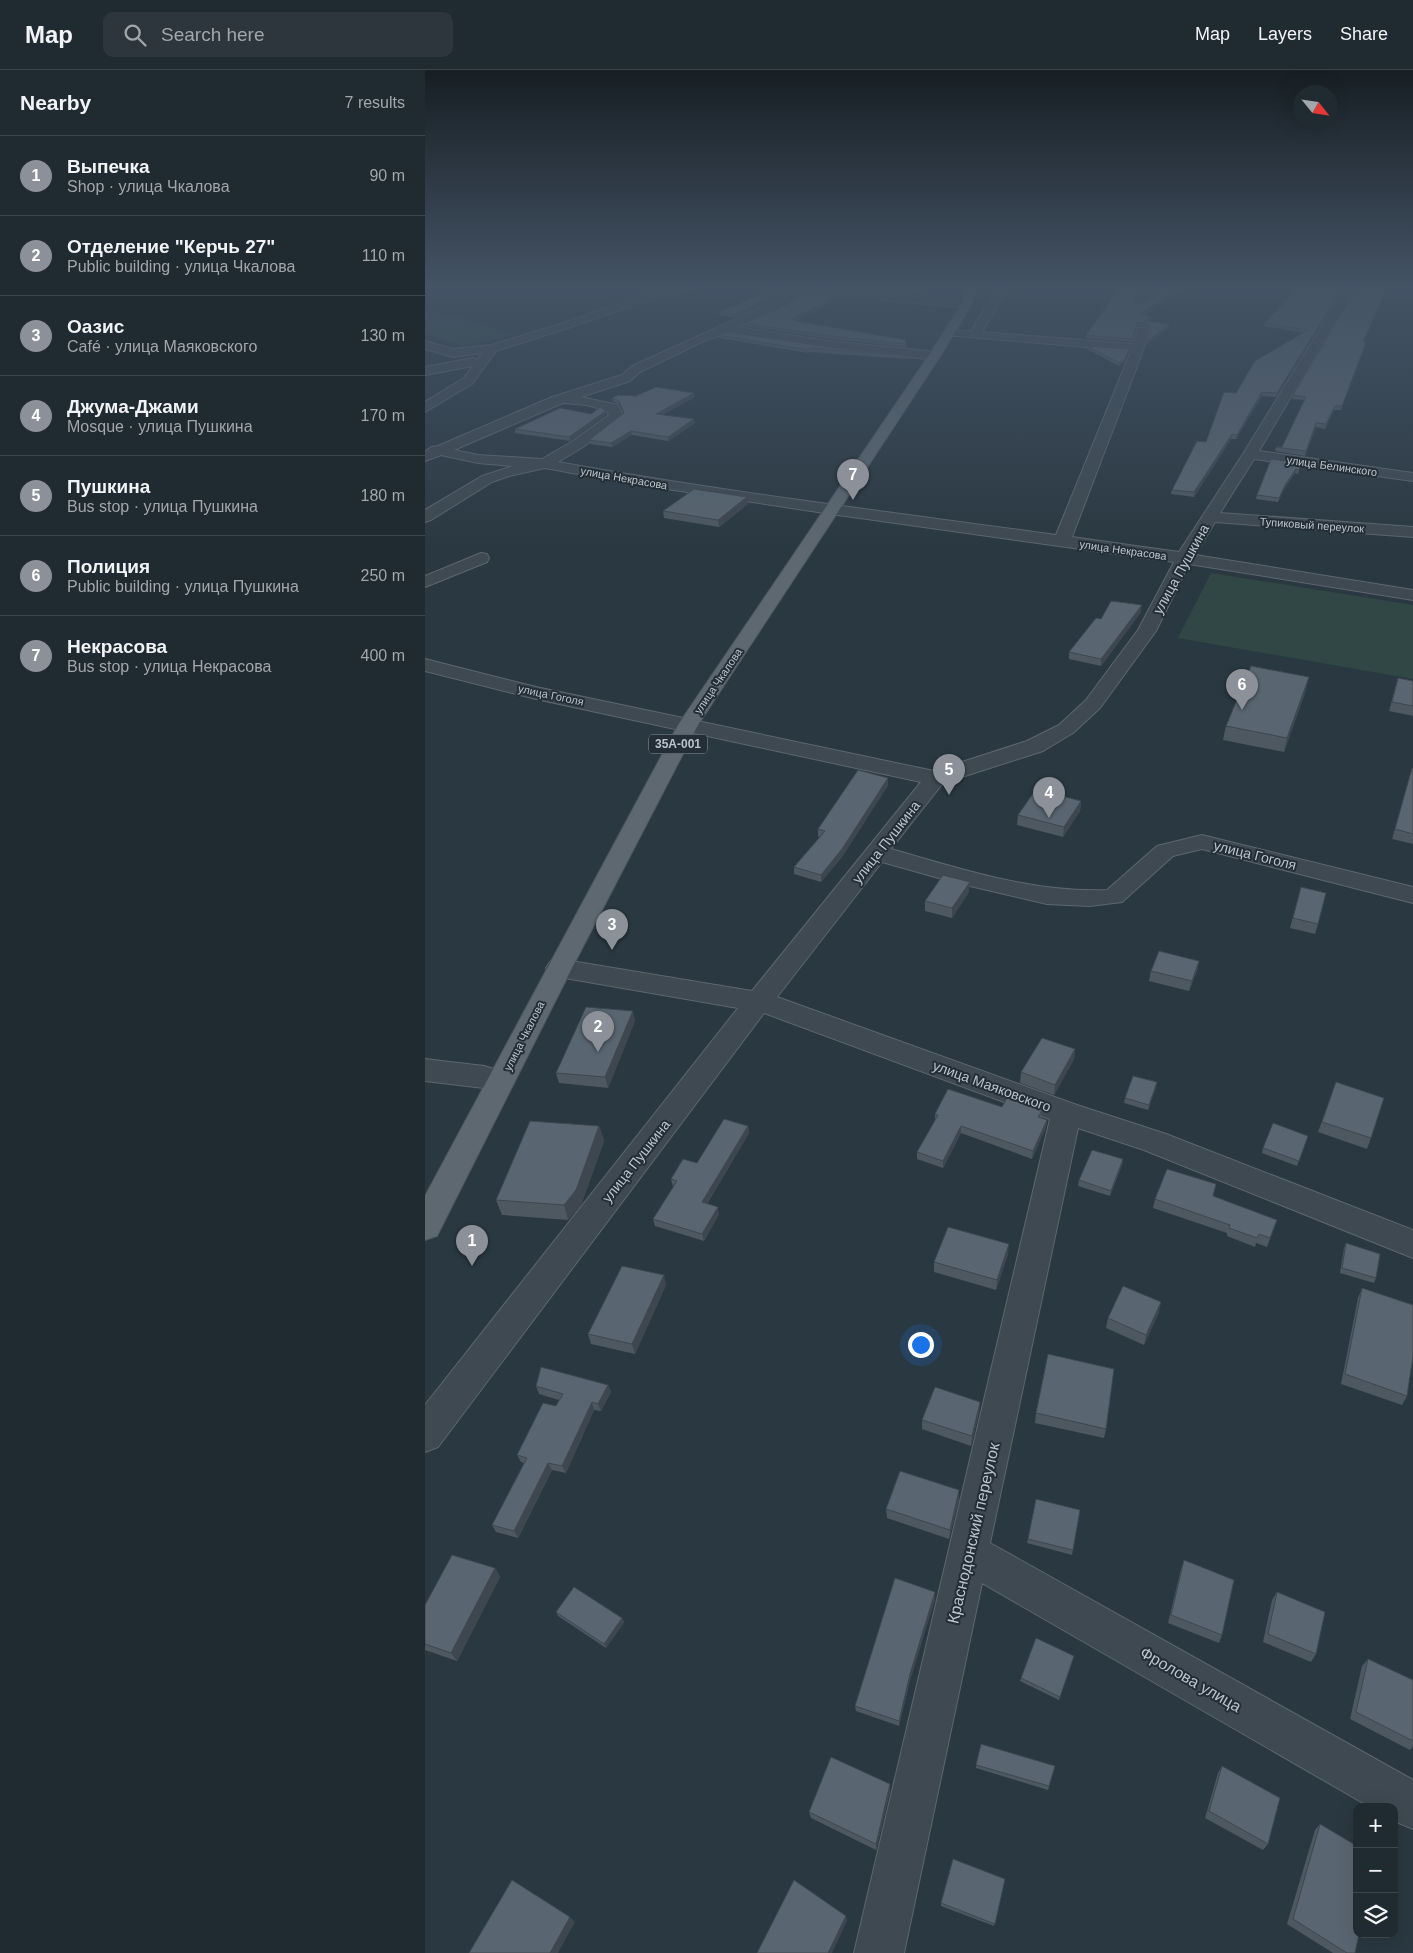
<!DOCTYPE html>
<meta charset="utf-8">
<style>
:root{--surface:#202a31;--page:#2d363d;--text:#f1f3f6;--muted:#a2a7ab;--line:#3d464d;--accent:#8c9099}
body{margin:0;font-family:Arial,sans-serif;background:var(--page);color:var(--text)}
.controls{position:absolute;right:15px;bottom:15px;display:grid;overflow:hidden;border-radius:10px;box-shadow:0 5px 20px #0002}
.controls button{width:45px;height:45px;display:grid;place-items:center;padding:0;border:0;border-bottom:1px solid var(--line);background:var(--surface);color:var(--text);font:25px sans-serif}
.compass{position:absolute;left:868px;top:15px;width:45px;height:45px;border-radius:50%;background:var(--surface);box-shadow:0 5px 20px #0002;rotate:120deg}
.you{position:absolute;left:495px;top:1274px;width:18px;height:18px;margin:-12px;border:4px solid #fff;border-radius:50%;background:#1a73e8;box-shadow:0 0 0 8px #1a73e833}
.badge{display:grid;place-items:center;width:32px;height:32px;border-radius:50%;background:var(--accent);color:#fff;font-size:16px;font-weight:700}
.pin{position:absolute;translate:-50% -41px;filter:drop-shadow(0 1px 2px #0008)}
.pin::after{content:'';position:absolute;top:26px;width:18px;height:15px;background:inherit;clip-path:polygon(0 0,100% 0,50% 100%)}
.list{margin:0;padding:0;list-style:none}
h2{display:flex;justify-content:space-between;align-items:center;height:65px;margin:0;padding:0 20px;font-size:21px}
h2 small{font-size:16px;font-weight:400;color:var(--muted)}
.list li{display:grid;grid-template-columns:32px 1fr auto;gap:15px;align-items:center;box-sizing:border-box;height:80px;padding:0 20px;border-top:1px solid var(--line)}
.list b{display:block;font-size:19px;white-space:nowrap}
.list p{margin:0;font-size:16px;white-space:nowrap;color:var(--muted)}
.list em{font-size:16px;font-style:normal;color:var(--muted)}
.icon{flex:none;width:28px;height:28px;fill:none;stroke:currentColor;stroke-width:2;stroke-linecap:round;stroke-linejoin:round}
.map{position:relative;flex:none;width:988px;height:1883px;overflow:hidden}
header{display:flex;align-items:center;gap:30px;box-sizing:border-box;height:70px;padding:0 25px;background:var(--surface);border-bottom:1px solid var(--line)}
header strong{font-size:24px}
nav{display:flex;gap:28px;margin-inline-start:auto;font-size:18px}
.search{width:350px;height:45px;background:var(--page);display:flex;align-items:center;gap:12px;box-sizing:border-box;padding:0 18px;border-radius:10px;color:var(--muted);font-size:19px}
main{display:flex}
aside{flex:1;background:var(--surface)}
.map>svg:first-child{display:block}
.green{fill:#304745}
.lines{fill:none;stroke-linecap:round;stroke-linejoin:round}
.minor-casing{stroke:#5d676f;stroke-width:2}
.major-casing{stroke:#4b555e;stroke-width:2}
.minor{fill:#3e4951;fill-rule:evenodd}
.major{fill:#5d6871;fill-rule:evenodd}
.wall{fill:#4d5861}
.shaded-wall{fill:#3e474f}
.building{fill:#596671;stroke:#3e474f}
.labels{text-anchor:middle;stroke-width:4;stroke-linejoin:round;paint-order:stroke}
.far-street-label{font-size:11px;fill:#bcc4cb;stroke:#232e37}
.shield{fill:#232e37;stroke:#8e979f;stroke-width:1}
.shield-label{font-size:12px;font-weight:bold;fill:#bcc4cb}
.street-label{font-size:14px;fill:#bcc4cb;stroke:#232e37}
.near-street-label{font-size:16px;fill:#bcc4cb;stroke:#232e37}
</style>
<header>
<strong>Map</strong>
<div class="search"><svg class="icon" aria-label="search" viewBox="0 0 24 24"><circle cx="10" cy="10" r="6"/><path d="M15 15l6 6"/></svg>Search here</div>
<nav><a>Map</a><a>Layers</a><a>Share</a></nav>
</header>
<main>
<aside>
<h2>Nearby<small>7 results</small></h2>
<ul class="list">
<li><span class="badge">1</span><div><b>Выпечка</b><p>Shop · улица Чкалова</p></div><em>90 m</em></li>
<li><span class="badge">2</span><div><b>Отделение &quot;Керчь 27&quot;</b><p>Public building · улица Чкалова</p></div><em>110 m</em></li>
<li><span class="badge">3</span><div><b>Оазис</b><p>Café · улица Маяковского</p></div><em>130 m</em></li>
<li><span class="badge">4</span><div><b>Джума-Джами</b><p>Mosque · улица Пушкина</p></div><em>170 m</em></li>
<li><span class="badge">5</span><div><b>Пушкина</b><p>Bus stop · улица Пушкина</p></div><em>180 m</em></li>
<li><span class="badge">6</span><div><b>Полиция</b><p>Public building · улица Пушкина</p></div><em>250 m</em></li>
<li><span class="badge">7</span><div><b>Некрасова</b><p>Bus stop · улица Некрасова</p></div><em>400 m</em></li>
</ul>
</aside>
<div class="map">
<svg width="988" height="1883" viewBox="0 0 988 1883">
<rect width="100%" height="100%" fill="#2a3841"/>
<g class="green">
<polygon points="0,241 26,245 89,265 39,276 0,264"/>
<polygon points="786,503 988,535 988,609 753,568"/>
</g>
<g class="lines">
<g class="minor-casing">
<g id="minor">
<polygon points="255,217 272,217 271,219 225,230 143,258 71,281 47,314 0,342 0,332 39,308 48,296 0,305 0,297 48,288 52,290 57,283 28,287 0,279 0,271 28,279 66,275 135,254 218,225"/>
<path d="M 348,217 L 418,218 L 466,225 L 535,231 L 540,234 L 535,237 L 466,231 L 418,224 L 371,224 L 373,227 C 359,243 331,246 313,257 L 404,271 L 503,281 L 509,285 L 503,289 L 404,279 L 303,263 L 281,270 L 215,302 L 205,311 L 156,327 L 193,335 L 198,346 L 158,377 L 133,392 C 299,422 465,442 631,465 L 706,281 L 520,265 L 518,263 L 524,260 L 546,261 L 573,217 L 583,217 L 557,262 L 708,274 L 713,258 L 721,258 L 723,260 L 719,278 L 647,467 L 754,482 L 818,384 L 921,217 L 931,217 L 834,381 L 988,403 L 988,411 L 829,389 L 795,443 L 988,457 L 988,467 L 790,452 L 770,485 L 988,520 L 988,530 L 764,494 L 731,561 L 675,638 L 648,663 L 618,681 L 518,713 L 466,779 C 536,799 608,823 682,820 L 732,776 L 777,765 L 988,817 L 988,833 L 777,779 L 748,786 L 697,832 L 665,836 L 622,834 L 528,812 L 457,792 L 352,927 L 652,1035 L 741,1064 L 988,1160 L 988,1188 L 719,1080 L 653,1058 L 565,1473 L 988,1710 L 988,1759 L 969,1751 L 969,1737 L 945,1737 L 557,1513 L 479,1883 L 429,1883 L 625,1049 L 339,943 L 13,1377 L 0,1382 L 0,1335 L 313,938 L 134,907 L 125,904 L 121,898 L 125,892 L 134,889 L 327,921 L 496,712 L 111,629 L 0,601 L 0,589 L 111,617 L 509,701 L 602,671 L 634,655 L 661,630 L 713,560 L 749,492 L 399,443 L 196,412 L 120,398 L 84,406 L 67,412 L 6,450 L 0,452 L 0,440 L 57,406 L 88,396 L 53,393 L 16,385 L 0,391 L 0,382 L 6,377 L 13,376 L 127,327 L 197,305 L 207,296 L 362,226 ZM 138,333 L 162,335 L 182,341 L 184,345 L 148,371 L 117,389 L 53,385 L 29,380 Z"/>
<polygon points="729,217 740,217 718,235 710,235 709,233 710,231"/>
<polygon points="56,483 62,484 64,488 62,492 0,517 0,506"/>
<polygon points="0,989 59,996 69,999 74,1007 69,1015 59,1018 0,1011"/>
</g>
</g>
<g class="major-casing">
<polygon id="major" points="543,217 553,217 547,234 516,285 273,655 147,898 12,1166 0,1170 0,1126 253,655 504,285 537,234"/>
</g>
<use href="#minor" class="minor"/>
<use href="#major" class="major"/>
</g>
<g class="wall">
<polygon points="422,217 506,217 502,226"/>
<polygon points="700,217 726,217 709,229 709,233 720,233 740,217 767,217 718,245 727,250 724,252 744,254 744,257 722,274 725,260 721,256 712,256 707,272 661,268 661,265"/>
<polygon points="873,217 919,217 851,327 837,326 811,369 806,369 769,427 746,424 747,420 781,372 811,323 878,263 839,256 840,253"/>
<polygon points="358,223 358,226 310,248 294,245 294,242"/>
<polygon points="419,223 419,226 370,251 481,270 481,277 404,269 319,256 319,253"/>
<polygon points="960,223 959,226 938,272 941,272 940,276 916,340 909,340 900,359 891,357 880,386 850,381 851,377 857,377 879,330 867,329 868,325"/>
<polygon points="294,265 404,277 479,285 480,289 385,282 383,283 294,268"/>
<polygon points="662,276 703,283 699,292 694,296 662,279"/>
<polygon points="211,326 270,327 237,345 269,349 270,353 243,371 207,365 187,377 165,374 164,370 198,343 195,334 188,332 187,328"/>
<polygon points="182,344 145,371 90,363 90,359"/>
<polygon points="876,393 873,404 870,403 859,419 853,432 831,429 832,425"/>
<polygon points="323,434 294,457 239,448 238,441"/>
<polygon points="716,542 676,596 644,589 644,582 676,549"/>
<polygon points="973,608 988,611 988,646 964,641"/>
<polygon points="881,620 859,682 798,670 801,656"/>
<polygon points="987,698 988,699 988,774 967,769"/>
<polygon points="463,708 463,715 417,787 396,812 369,804 369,797 395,767 393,766 393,759"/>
<polygon points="656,731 655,741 638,767 592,755 593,745"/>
<polygon points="876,817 893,854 890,864 865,858"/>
<polygon points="544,822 527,848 500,841 500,831"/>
<polygon points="774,891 772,901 764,921 724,911 726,901"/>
<polygon points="210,951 183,1018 134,1013 131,1003"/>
<polygon points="650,979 649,989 629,1025 595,1013 596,1002"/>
<polygon points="911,1012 946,1068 942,1079 893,1062"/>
<polygon points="731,1017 723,1040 699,1033 700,1028"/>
<polygon points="577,1037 617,1040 616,1047 622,1050 621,1057 607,1089 536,1063 518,1098 492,1089 492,1082 510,1051 510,1044"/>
<polygon points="174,1056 179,1071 156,1135 143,1150 77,1145 71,1130"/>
<polygon points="323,1056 324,1063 282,1134 294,1144 279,1171 230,1156 228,1149 248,1117 246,1109 272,1093"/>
<polygon points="883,1066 872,1096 837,1083 838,1078"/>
<polygon points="698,1089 697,1095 685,1126 653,1116 654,1110"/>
<polygon points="788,1126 852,1150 842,1177 831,1173 830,1177 802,1166 802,1163 728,1138 730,1129"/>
<polygon points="921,1173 951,1208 949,1213 915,1203 919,1178"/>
<polygon points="583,1184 571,1220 509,1202 509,1192"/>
<polygon points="241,1215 210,1284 166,1274 163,1264"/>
<polygon points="937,1218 982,1326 977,1335 916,1314 933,1228"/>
<polygon points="734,1242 719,1275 681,1258 683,1248"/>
<polygon points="183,1315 186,1322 176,1341 169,1340 141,1403 127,1400 93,1468 71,1462 67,1455 99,1393 96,1392 92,1385 131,1336 134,1330 114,1324 111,1316"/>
<polygon points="555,1332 554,1342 546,1376 497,1359 497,1350"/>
<polygon points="611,1343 681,1359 679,1368 610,1353"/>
<polygon points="534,1420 534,1429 524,1469 462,1448 461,1439"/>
<polygon points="611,1429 655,1440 647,1485 602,1473"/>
<polygon points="759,1490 797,1565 794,1573 743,1553 756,1499"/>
<polygon points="70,1498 75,1507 32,1591 0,1580 0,1535"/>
<polygon points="852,1522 891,1584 886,1592 838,1572 847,1530"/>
<polygon points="510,1529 485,1610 474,1656 431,1641 430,1636"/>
<polygon points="131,1542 197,1548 199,1552 181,1578 133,1546"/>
<polygon points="649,1586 634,1630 595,1611 596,1608"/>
<polygon points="943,1589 988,1610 988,1676 985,1680 925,1649 937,1596"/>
<polygon points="551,1695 630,1696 623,1720 551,1698"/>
<polygon points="797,1696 843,1774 838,1780 780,1748 793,1703"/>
<polygon points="465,1714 465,1721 451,1780 386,1748 384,1742"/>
<polygon points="895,1754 930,1883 908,1883 862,1854 890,1760"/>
<polygon points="580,1809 569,1856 516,1836 516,1833"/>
</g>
<g class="shaded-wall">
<polygon points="723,217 726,217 709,229 709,226"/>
<polygon points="762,217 767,217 713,248 714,244"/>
<polygon points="918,217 919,217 851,327 852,323"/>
<polygon points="358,223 358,226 310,248 309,244"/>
<polygon points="419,223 419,226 365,253 365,250"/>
<polygon points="960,223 959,226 937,276 938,272"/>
<polygon points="727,247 727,250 721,253 719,251"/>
<polygon points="744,254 744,257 722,274 722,271"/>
<polygon points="941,272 940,276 916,340 917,336"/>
<polygon points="704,279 703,283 699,292 694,296 694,293"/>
<polygon points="837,322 837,326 811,369 812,365"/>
<polygon points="269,323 270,327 232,348 231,344"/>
<polygon points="910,336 909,340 900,359 901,354"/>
<polygon points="181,341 182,344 145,371 144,367"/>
<polygon points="269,349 270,353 243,371 243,367"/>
<polygon points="891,353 891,357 880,386 881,381"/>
<polygon points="206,361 207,365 187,377 186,373"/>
<polygon points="807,364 806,369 769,427 769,422"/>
<polygon points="871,399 870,403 859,419 853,432 860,415"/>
<polygon points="322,427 323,434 294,457 293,450"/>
<polygon points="717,535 716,542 676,596 676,589"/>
<polygon points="884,607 881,620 859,682 862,668"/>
<polygon points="463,708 463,715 417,787 396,812 396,805"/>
<polygon points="656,731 655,741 638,767 639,757"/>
<polygon points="545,812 544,822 527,848 527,838"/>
<polygon points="774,891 772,901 764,921 767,911"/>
<polygon points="208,941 210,951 183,1018 180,1007"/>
<polygon points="650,979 649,989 629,1025 630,1015"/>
<polygon points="622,1050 621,1057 607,1089 608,1081"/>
<polygon points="174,1056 179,1071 156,1135 143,1150 139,1135"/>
<polygon points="323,1056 324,1063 278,1140 277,1132"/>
<polygon points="536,1056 536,1063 518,1098 518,1091"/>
<polygon points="698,1089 697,1095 685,1126 686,1121"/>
<polygon points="293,1137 294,1144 279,1171 277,1164"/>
<polygon points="584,1174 583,1184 571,1220 572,1210"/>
<polygon points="239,1205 241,1215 210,1284 207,1274"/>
<polygon points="736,1232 734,1242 719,1275 721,1265"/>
<polygon points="183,1315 186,1322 176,1341 173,1334"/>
<polygon points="167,1332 169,1340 141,1403 137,1396"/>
<polygon points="555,1332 554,1342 546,1376 547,1366"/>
<polygon points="123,1393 127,1400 93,1468 89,1461"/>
<polygon points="534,1420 534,1429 524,1469 525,1460"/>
<polygon points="70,1498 75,1507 32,1591 26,1583"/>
<polygon points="510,1522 510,1529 485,1610 474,1656 474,1651 485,1604"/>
<polygon points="197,1548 199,1552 181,1578 179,1574"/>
<polygon points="465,1714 465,1721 451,1780 451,1774"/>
<polygon points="421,1846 422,1851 407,1883 403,1883"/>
<polygon points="145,1847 150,1852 133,1883 125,1883"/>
</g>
<g class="building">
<polygon points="447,217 505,217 502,223"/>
<polygon points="700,217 723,217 709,226 709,233 720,233 740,217 762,217 714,244 727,247 719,251 744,254 722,271 725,257 721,253 712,253 707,269 661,265 691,222"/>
<polygon points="873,217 918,217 852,323 837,322 812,365 807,364 769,422 747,420 772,371 781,372 799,322 811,323 830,291 883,260 840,253"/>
<polygon points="932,217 960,217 960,223 938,272 941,272 917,336 910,336 901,354 891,353 881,381 851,377 857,377 881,327 868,325"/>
<polygon points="351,218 358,223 309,244 294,242"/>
<polygon points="374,223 419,223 365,250 481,270 481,274 404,266 319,253 361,235 374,225"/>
<polygon points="303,262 404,277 479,285 385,278 383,280 294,265"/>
<polygon points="662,276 704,279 700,289 694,293"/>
<polygon points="231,317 269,323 231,344 269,349 243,367 206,361 186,373 164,370 199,343 194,331 187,328 193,325 211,326"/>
<polygon points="175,337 181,341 144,367 90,359 135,338 166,344"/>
<polygon points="846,389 876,393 874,400 871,399 860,415 854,428 832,425"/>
<polygon points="269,419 322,427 293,450 238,441"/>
<polygon points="686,531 717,535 676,589 644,582 671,548 676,549"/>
<polygon points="826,596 884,607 862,668 801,656"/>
<polygon points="973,608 988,611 988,636 967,632"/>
<polygon points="987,698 988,699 988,764 970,759"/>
<polygon points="433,700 463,708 417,779 396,805 369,797 400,761 393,759"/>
<polygon points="611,719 656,731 639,757 593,745"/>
<polygon points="518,805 545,812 527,838 500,831"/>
<polygon points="876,817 901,823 893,854 868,848"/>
<polygon points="734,881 774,891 767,911 726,901"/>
<polygon points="161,937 208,941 180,1007 131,1003"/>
<polygon points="617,968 650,979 630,1015 596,1002"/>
<polygon points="708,1006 732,1012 724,1035 700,1028"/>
<polygon points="911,1012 959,1028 946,1068 897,1052"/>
<polygon points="523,1019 577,1037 582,1028 617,1040 613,1047 622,1050 608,1081 536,1056 518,1091 492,1082 513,1045 510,1044"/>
<polygon points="299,1049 323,1056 277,1132 293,1137 277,1164 228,1149 252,1111 246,1109 258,1089 272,1093"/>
<polygon points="105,1051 174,1056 151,1120 139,1135 71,1130"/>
<polygon points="848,1053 883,1066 874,1091 838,1078"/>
<polygon points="667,1080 698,1089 686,1121 654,1110"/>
<polygon points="742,1099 791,1114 788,1126 852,1150 845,1168 834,1164 832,1168 804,1158 805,1155 730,1129"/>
<polygon points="523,1157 584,1174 572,1210 509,1192"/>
<polygon points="921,1173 955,1184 951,1208 917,1198"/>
<polygon points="197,1196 239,1205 207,1274 163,1264"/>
<polygon points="698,1216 736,1232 721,1265 683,1248"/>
<polygon points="937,1218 988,1235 988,1286 982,1326 920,1304"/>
<polygon points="623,1284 689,1299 681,1359 611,1343"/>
<polygon points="116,1297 183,1315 173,1334 167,1332 137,1396 123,1393 89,1461 67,1455 102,1388 92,1385 118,1333 131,1336 138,1324 111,1316"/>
<polygon points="510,1317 555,1332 547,1366 497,1350"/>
<polygon points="475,1401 534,1420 525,1460 461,1439"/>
<polygon points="611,1429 655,1440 648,1480 603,1469"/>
<polygon points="27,1485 70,1498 26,1583 0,1574 0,1535"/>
<polygon points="759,1490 809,1510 797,1565 746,1545"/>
<polygon points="470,1508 510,1522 485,1604 474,1651 430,1636"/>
<polygon points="149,1517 197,1548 179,1574 131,1542"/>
<polygon points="852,1522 900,1542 891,1584 843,1564"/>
<polygon points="611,1568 649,1586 635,1627 596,1608"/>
<polygon points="943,1589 988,1610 988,1671 931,1642"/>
<polygon points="556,1674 630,1696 624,1716 551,1695"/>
<polygon points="406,1687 465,1714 451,1774 384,1742"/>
<polygon points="797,1696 855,1728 843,1774 784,1741"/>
<polygon points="895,1754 932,1776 932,1864 934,1864 930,1883 922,1883 868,1849"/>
<polygon points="528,1789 580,1809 570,1854 516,1833"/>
<polygon points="87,1810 145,1847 125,1883 44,1883"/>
<polygon points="369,1810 421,1846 403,1883 332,1883"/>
</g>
<linearGradient id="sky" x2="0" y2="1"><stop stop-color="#171f24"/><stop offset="0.45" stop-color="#445365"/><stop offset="1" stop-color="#445365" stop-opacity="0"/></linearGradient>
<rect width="988" height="480" fill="url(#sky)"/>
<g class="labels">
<g class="far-street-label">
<text transform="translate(907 396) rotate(8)" y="4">улица Белинского</text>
<text transform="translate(199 408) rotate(10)" y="4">улица Некрасова</text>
<text transform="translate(887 455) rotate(4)" y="4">Тупиковый переулок</text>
<text transform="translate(698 480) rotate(8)" y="4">улица Некрасова</text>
<text transform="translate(293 611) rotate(-56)" y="4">улица Чкалова</text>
<text transform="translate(126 625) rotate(12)" y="4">улица Гоголя</text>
<text transform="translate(99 966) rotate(-63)" y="4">улица Чкалова</text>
</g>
<rect class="shield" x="224" y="664.5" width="58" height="19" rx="4"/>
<g class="shield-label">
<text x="253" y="678">35А-001</text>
</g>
<g class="street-label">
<text transform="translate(756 499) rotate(-61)" y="5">улица Пушкина</text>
<text transform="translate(461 772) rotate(-52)" y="5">улица Пушкина</text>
<text transform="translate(830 785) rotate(14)" y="5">улица Гоголя</text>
<text transform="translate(567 1016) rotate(20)" y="5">улица Маяковского</text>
<text transform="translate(211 1091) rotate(-52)" y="5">улица Пушкина</text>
</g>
<g class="near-street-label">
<text transform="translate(548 1463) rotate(-77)" y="6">Краснодонский переулок</text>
<text transform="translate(766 1609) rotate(30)" y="6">Фролова улица</text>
</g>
</g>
</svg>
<div class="controls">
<button>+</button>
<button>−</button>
<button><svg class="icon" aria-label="layers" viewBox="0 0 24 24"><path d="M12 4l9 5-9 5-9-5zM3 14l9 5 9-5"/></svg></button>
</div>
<svg class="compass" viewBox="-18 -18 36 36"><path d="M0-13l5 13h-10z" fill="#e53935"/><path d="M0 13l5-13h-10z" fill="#a2a7ab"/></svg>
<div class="you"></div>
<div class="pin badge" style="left:47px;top:1196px">1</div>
<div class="pin badge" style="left:173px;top:982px">2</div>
<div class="pin badge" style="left:187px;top:880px">3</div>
<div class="pin badge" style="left:624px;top:748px">4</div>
<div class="pin badge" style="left:524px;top:725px">5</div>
<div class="pin badge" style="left:817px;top:640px">6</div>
<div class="pin badge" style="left:428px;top:430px">7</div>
</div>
</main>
